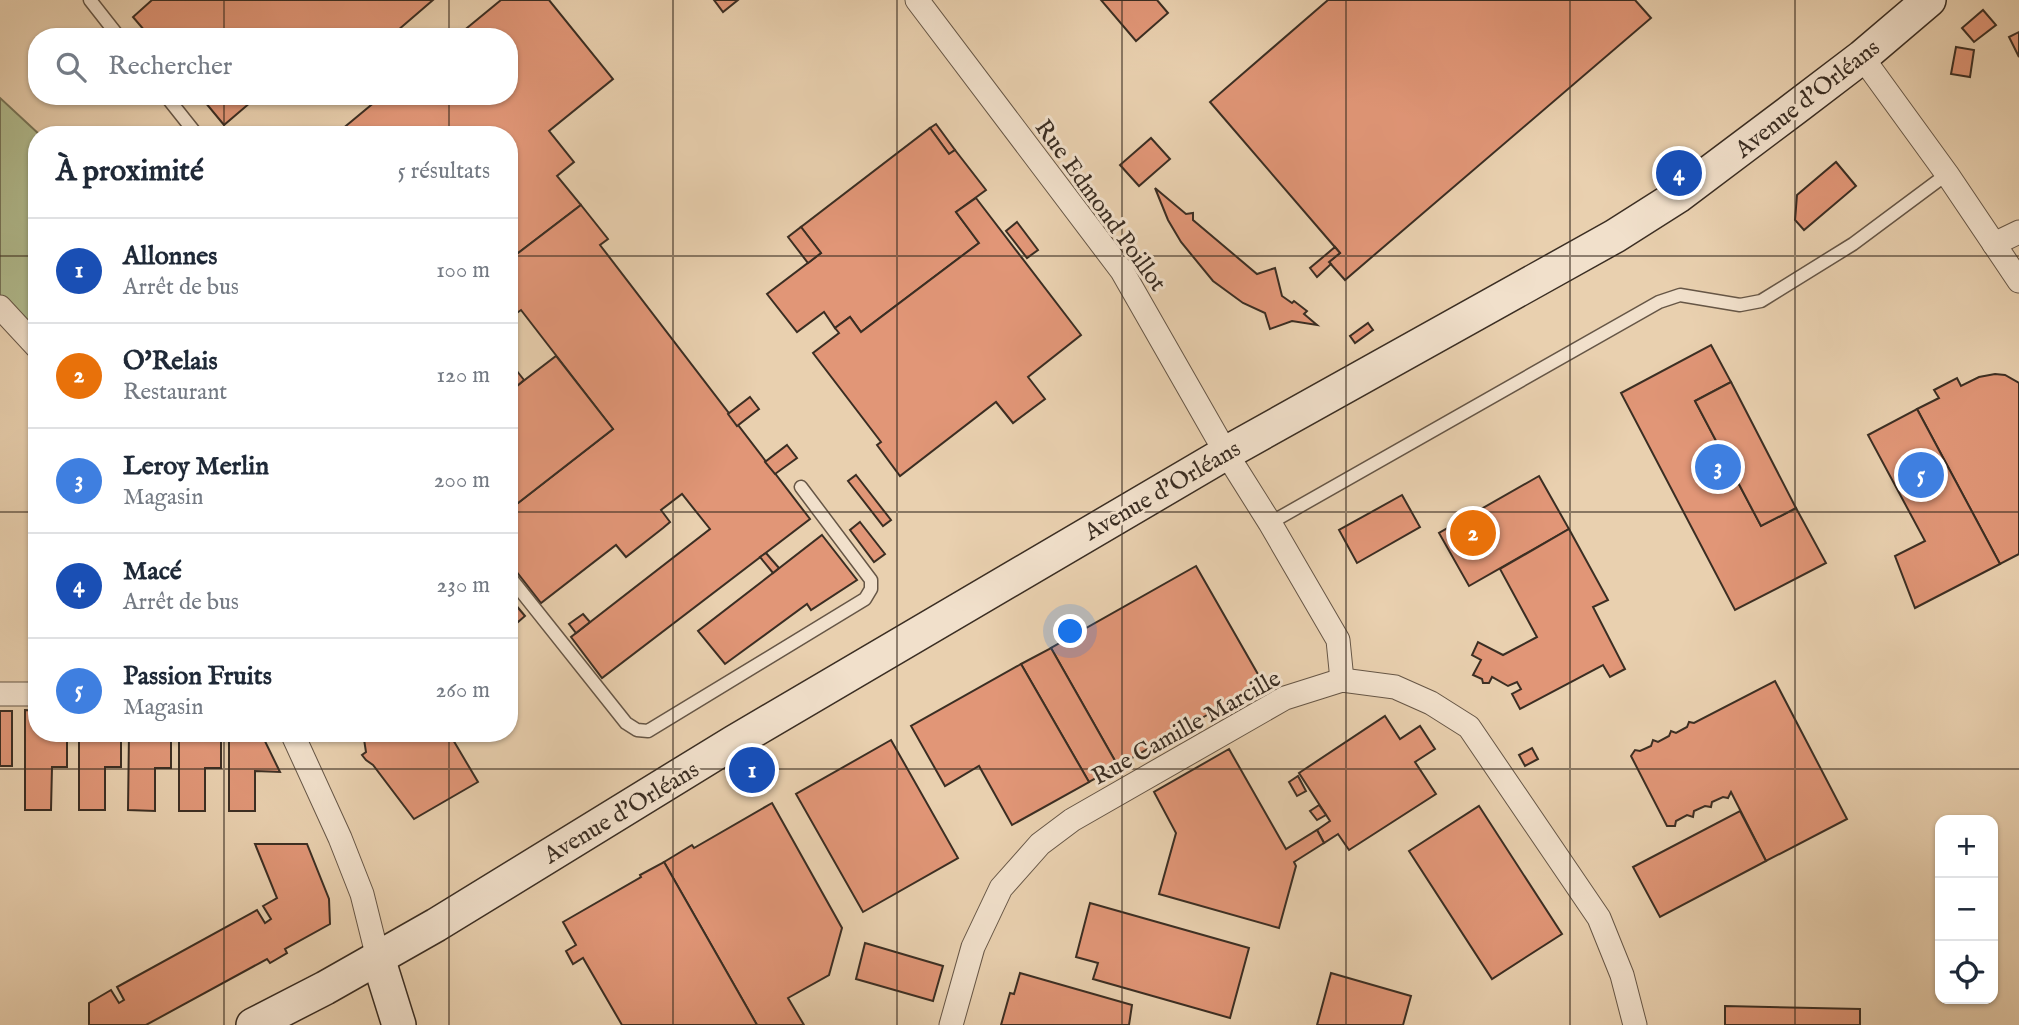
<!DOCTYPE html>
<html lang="fr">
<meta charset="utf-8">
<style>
:root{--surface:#fff;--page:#f2f2f3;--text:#1f2937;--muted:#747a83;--line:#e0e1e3;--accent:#111827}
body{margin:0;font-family:"IM FELL English",serif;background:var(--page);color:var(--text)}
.controls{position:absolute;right:21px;bottom:21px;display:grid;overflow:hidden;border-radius:14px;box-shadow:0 2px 5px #0004}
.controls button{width:63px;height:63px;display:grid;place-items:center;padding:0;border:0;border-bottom:2px solid var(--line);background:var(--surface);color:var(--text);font:35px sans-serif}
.you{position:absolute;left:1071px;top:632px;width:24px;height:24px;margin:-18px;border:5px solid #fff;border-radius:50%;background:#1a73e8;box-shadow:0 0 0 10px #1a73e833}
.badge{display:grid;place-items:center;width:46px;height:46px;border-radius:50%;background:var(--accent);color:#fff;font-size:23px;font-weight:700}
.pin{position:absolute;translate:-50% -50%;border:4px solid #fff;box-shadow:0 2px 7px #0006}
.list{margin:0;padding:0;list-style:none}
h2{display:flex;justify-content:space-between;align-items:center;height:91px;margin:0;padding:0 28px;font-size:30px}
h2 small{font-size:23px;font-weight:400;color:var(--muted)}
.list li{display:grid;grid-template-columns:46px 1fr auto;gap:21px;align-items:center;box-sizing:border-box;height:105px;padding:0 28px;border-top:2px solid var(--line)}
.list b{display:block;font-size:26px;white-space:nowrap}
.list p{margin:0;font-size:23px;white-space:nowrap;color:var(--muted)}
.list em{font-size:23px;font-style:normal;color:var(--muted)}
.icon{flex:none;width:38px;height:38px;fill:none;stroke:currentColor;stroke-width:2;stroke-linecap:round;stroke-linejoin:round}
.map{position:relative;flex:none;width:2019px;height:1025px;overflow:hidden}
.search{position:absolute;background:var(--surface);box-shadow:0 2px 5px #0004;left:28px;top:28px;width:490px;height:77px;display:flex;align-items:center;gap:18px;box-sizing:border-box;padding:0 24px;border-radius:28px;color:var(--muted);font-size:26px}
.panel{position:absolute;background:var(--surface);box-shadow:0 2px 5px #0004;left:28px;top:126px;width:490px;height:616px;border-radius:28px}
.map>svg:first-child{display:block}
.green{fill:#b1bc8f;stroke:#767559;stroke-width:2}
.building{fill:#e19677;stroke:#3b2e23;stroke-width:2}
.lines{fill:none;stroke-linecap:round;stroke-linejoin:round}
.lane-casing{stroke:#665646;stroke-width:15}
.street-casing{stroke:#665646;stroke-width:25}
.secondary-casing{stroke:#3b2e23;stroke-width:36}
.lane{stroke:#f1e0cb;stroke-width:12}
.street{stroke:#f1e0cb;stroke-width:23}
.secondary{stroke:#f1e0cb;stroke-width:33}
.grid{fill:none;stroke:#3b2e23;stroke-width:2;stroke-opacity:0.55}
.labels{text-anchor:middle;stroke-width:6;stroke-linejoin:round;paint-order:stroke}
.street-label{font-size:24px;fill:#3b2e23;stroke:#f1e0cb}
</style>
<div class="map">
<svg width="2019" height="1025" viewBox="0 0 2019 1025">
<rect width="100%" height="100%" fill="#e9d0af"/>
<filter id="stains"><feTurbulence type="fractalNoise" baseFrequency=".00286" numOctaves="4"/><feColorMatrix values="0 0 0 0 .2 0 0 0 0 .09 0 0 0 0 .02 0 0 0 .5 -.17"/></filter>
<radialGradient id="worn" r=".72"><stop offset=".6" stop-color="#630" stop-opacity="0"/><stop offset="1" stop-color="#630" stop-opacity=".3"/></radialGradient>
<polygon class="green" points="0,98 40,135 37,135 37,337 0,300"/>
<g class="building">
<polygon points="152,0 433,0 390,37 150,37 133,17"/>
<polygon points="501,0 549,0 613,79 549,131 574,162 557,176 581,205 509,260 509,135 335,135 382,96 509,96 509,37 456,37"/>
<polygon points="714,0 738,0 723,12"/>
<polygon points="1101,0 1157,0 1168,13 1136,41"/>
<polygon points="1328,0 1635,0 1651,18 1345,280 1329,262 1340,253 1210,102"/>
<polygon points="1983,10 1996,25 1974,42 1962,28"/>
<polygon points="2019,32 2019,57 2009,37"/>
<polygon points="1956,47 1974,50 1970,77 1951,74"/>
<polygon points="200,96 258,96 224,125"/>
<polygon points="936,124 955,150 949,154 930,128"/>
<polygon points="930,128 949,154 955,150 986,190 956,212 979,243 861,332 850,317 835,328 824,312 797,332 767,294 821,253 801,227"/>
<polygon points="1151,138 1170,159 1139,186 1120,165"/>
<polygon points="1836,162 1856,186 1804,230 1795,220 1797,195"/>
<polygon points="1155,188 1186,214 1193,213 1193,220 1257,274 1275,268 1282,296 1292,303 1294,301 1307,311 1304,314 1317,325 1292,321 1270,329 1265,313 1243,303 1213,281 1181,242 1168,220"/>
<polygon points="976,198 1081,335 1028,377 1045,399 1013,423 996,402 900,476 877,445 881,442 813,353 839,333 835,328 850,317 861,332 979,243 956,212"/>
<polygon points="581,205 608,239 600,245 810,519 602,678 571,637 710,529 682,494 661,510 670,522 663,528 626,557 616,545 541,603 509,562 509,510 613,429 521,310 514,315 509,309 509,260"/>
<polygon points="1017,222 1038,250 1027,258 1006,231"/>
<polygon points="801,227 821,253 808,263 788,237"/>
<polygon points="1335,247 1340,253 1329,262 1331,264 1317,277 1310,268"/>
<polygon points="1368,323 1373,330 1355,343 1350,336"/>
<polygon points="1711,345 1731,382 1695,401 1761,526 1796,508 1826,563 1735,610 1621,393"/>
<polygon points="556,356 613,429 509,510 509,392"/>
<polygon points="509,361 524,380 517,386 509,375"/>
<polygon points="1995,374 2005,375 2019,383 2019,554 2000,564 1917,409 1939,398 1934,390 1957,378 1961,386 1979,377"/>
<polygon points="1731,382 1796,508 1761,526 1695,401"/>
<polygon points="750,397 759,409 737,426 728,414"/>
<polygon points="1917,409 2000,564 1915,608 1895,556 1925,541 1868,435"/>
<polygon points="787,445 797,458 775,474 765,462"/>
<polygon points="856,475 891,520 883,526 848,481"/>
<polygon points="1539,476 1569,529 1469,586 1439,533"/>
<polygon points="1402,495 1420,527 1357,563 1339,530"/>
<polygon points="860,522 885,554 874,562 850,530"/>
<polygon points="1569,529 1608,600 1593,607 1625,669 1610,677 1603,665 1520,709 1512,694 1521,689 1517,682 1508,686 1492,677 1489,683 1483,683 1482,679 1473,675 1481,660 1472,655 1478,642 1503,655 1537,637 1500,569"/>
<polygon points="822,535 857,580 811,610 807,604 725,664 698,631"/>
<polygon points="766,553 779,568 773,573 760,557"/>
<polygon points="1196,566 1263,683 1118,766 1051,648"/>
<polygon points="509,597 525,616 518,622 509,611"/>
<polygon points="583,614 590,622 576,633 569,624"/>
<polygon points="1051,648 1118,766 1089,782 1021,664"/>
<polygon points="1021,664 1089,782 1012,825 979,766 945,786 911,726"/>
<polygon points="1775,681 1847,819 1766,861 1731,792 1728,798 1723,797 1712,802 1711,807 1705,806 1694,811 1693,817 1687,815 1676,821 1675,826 1667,826 1631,756 1635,750 1640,751 1651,746 1653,740 1658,742 1669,736 1671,731 1676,733 1687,727 1689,722 1694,723"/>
<polygon points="25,710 37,711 37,733 67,733 67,767 52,767 51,810 25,810"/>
<rect x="0" y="711" width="12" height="55"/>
<polygon points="1385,716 1400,739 1420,726 1435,749 1415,762 1436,794 1349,850 1338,834 1324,843 1317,830 1330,821 1299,773"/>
<polygon points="79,733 121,733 121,767 105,767 105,810 79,810"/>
<polygon points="129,733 171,733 171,768 155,768 155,811 128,810"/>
<polygon points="179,733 221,733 221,768 205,768 205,811 179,811"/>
<polygon points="229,733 261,733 280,772 255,771 255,811 229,811"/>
<polygon points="449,733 478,782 414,819 373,765 366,760 362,755 366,752 363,733"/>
<polygon points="891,740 958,858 863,912 796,794"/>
<polygon points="1532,748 1538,759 1525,766 1519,755"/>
<polygon points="1229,749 1286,849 1317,830 1324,843 1294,862 1296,866 1279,928 1159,894 1176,833 1154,792"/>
<polygon points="1298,776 1306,791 1297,796 1289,782"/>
<polygon points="772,803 842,928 829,975 788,998 804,1025 757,1025 664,862 692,845 694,848"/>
<polygon points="1319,805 1326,815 1317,820 1310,811"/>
<polygon points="1479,806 1562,934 1492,979 1409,851"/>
<polygon points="1740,811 1766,861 1660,917 1633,867"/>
<polygon points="255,844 307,844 329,899 330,924 285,949 287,953 270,963 267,959 146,1025 89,1025 89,1003 111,990 119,1003 124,1000 117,987 257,910 265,923 271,919 263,906 277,898"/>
<polygon points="664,862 757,1025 622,1025 583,958 573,964 566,951 576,945 563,922 641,877 640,875"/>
<polygon points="1090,903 1249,948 1230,1018 1093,979 1098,963 1076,957"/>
<polygon points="865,943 943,966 933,1001 856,979"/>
<polygon points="1020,973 1132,1005 1129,1025 1001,1025 1010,993 1014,994"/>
<polygon points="1331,973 1411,996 1403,1025 1317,1025"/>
<polygon points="1725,1006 1860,1009 1860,1025 1725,1025"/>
</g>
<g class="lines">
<g class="lane-casing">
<g id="lane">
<polyline points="90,0 119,37"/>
<polyline points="166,96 197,135"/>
<polyline points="1270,523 1659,302 1680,295 1740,305 1761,301 1853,244 1947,174"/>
<polyline points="509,576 626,723 637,730 648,731 865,599 871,589 871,580 801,487"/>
</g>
</g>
<g class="street-casing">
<g id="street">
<polyline points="917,0 1122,271 1226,453 1270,523 1338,640 1342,680"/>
<polyline points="1862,57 1947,174 2019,281"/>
<polyline points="1994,244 2019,232"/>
<polyline points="0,307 37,347"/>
<polyline points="0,694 37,694"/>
<polyline points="292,733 340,838 362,894 378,958"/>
<polyline points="951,1025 973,947 1001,888 1040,844 1072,820 1285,698 1342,680 1395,687 1431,703 1469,727 1599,918 1622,975 1635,1025"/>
</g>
</g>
<g class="secondary-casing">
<g id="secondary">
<polyline points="378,958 399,1025"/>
<polyline points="253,1025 325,988 436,925 734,742 1226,453 1615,236 1678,196 1795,108 1862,57 1929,0"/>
</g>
</g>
<use href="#lane" class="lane"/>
<use href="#street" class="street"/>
<use href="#secondary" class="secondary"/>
</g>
<path class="grid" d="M 224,0 L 224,37M 449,0 L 449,37M 673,0 L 673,1025M 897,0 L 897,1025M 1122,0 L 1122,1025M 1346,0 L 1346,1025M 1570,0 L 1570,1025M 1795,0 L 1795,1025M 224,96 L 224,135M 449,96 L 449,135M 0,256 L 37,256M 509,256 L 2019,256M 0,512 L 37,512M 509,512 L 2019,512M 224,733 L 224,1025M 449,733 L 449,1025M 0,769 L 2019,769"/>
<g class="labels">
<g class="street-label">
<text transform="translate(1807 98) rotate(-38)" y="8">Avenue d'Orléans</text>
<text transform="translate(1101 205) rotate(54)" y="8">Rue Edmond Poillot</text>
<text transform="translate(1162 490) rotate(-30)" y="8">Avenue d'Orléans</text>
<text transform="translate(1186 727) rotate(-29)" y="8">Rue Camille Marcille</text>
<text transform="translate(621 812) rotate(-31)" y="8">Avenue d'Orléans</text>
</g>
</g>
<rect width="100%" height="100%" filter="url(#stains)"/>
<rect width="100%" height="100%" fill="url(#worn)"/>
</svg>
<div class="controls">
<button>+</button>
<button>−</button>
<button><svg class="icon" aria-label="locate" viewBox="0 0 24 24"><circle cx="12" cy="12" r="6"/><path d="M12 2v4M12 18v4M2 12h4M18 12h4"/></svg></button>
</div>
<div class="you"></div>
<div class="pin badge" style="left:752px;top:770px;background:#1a4fb4">1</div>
<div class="pin badge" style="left:1473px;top:533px;background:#e8710a">2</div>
<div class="pin badge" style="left:1718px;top:467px;background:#3f7fe0">3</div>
<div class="pin badge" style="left:1679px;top:173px;background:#1a4fb4">4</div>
<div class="pin badge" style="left:1921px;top:475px;background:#3f7fe0">5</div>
<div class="search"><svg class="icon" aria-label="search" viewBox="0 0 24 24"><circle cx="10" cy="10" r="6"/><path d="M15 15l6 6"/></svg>Rechercher</div>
<section class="panel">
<h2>À proximité<small>5 résultats</small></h2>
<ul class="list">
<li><span class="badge" style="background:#1a4fb4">1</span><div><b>Allonnes</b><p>Arrêt de bus</p></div><em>100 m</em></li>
<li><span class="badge" style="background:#e8710a">2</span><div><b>O'Relais</b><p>Restaurant</p></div><em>120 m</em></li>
<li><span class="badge" style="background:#3f7fe0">3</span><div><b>Leroy Merlin</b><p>Magasin</p></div><em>200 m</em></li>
<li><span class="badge" style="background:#1a4fb4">4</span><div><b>Macé</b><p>Arrêt de bus</p></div><em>230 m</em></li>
<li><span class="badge" style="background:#3f7fe0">5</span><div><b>Passion Fruits</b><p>Magasin</p></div><em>260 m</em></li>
</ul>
</section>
</div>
